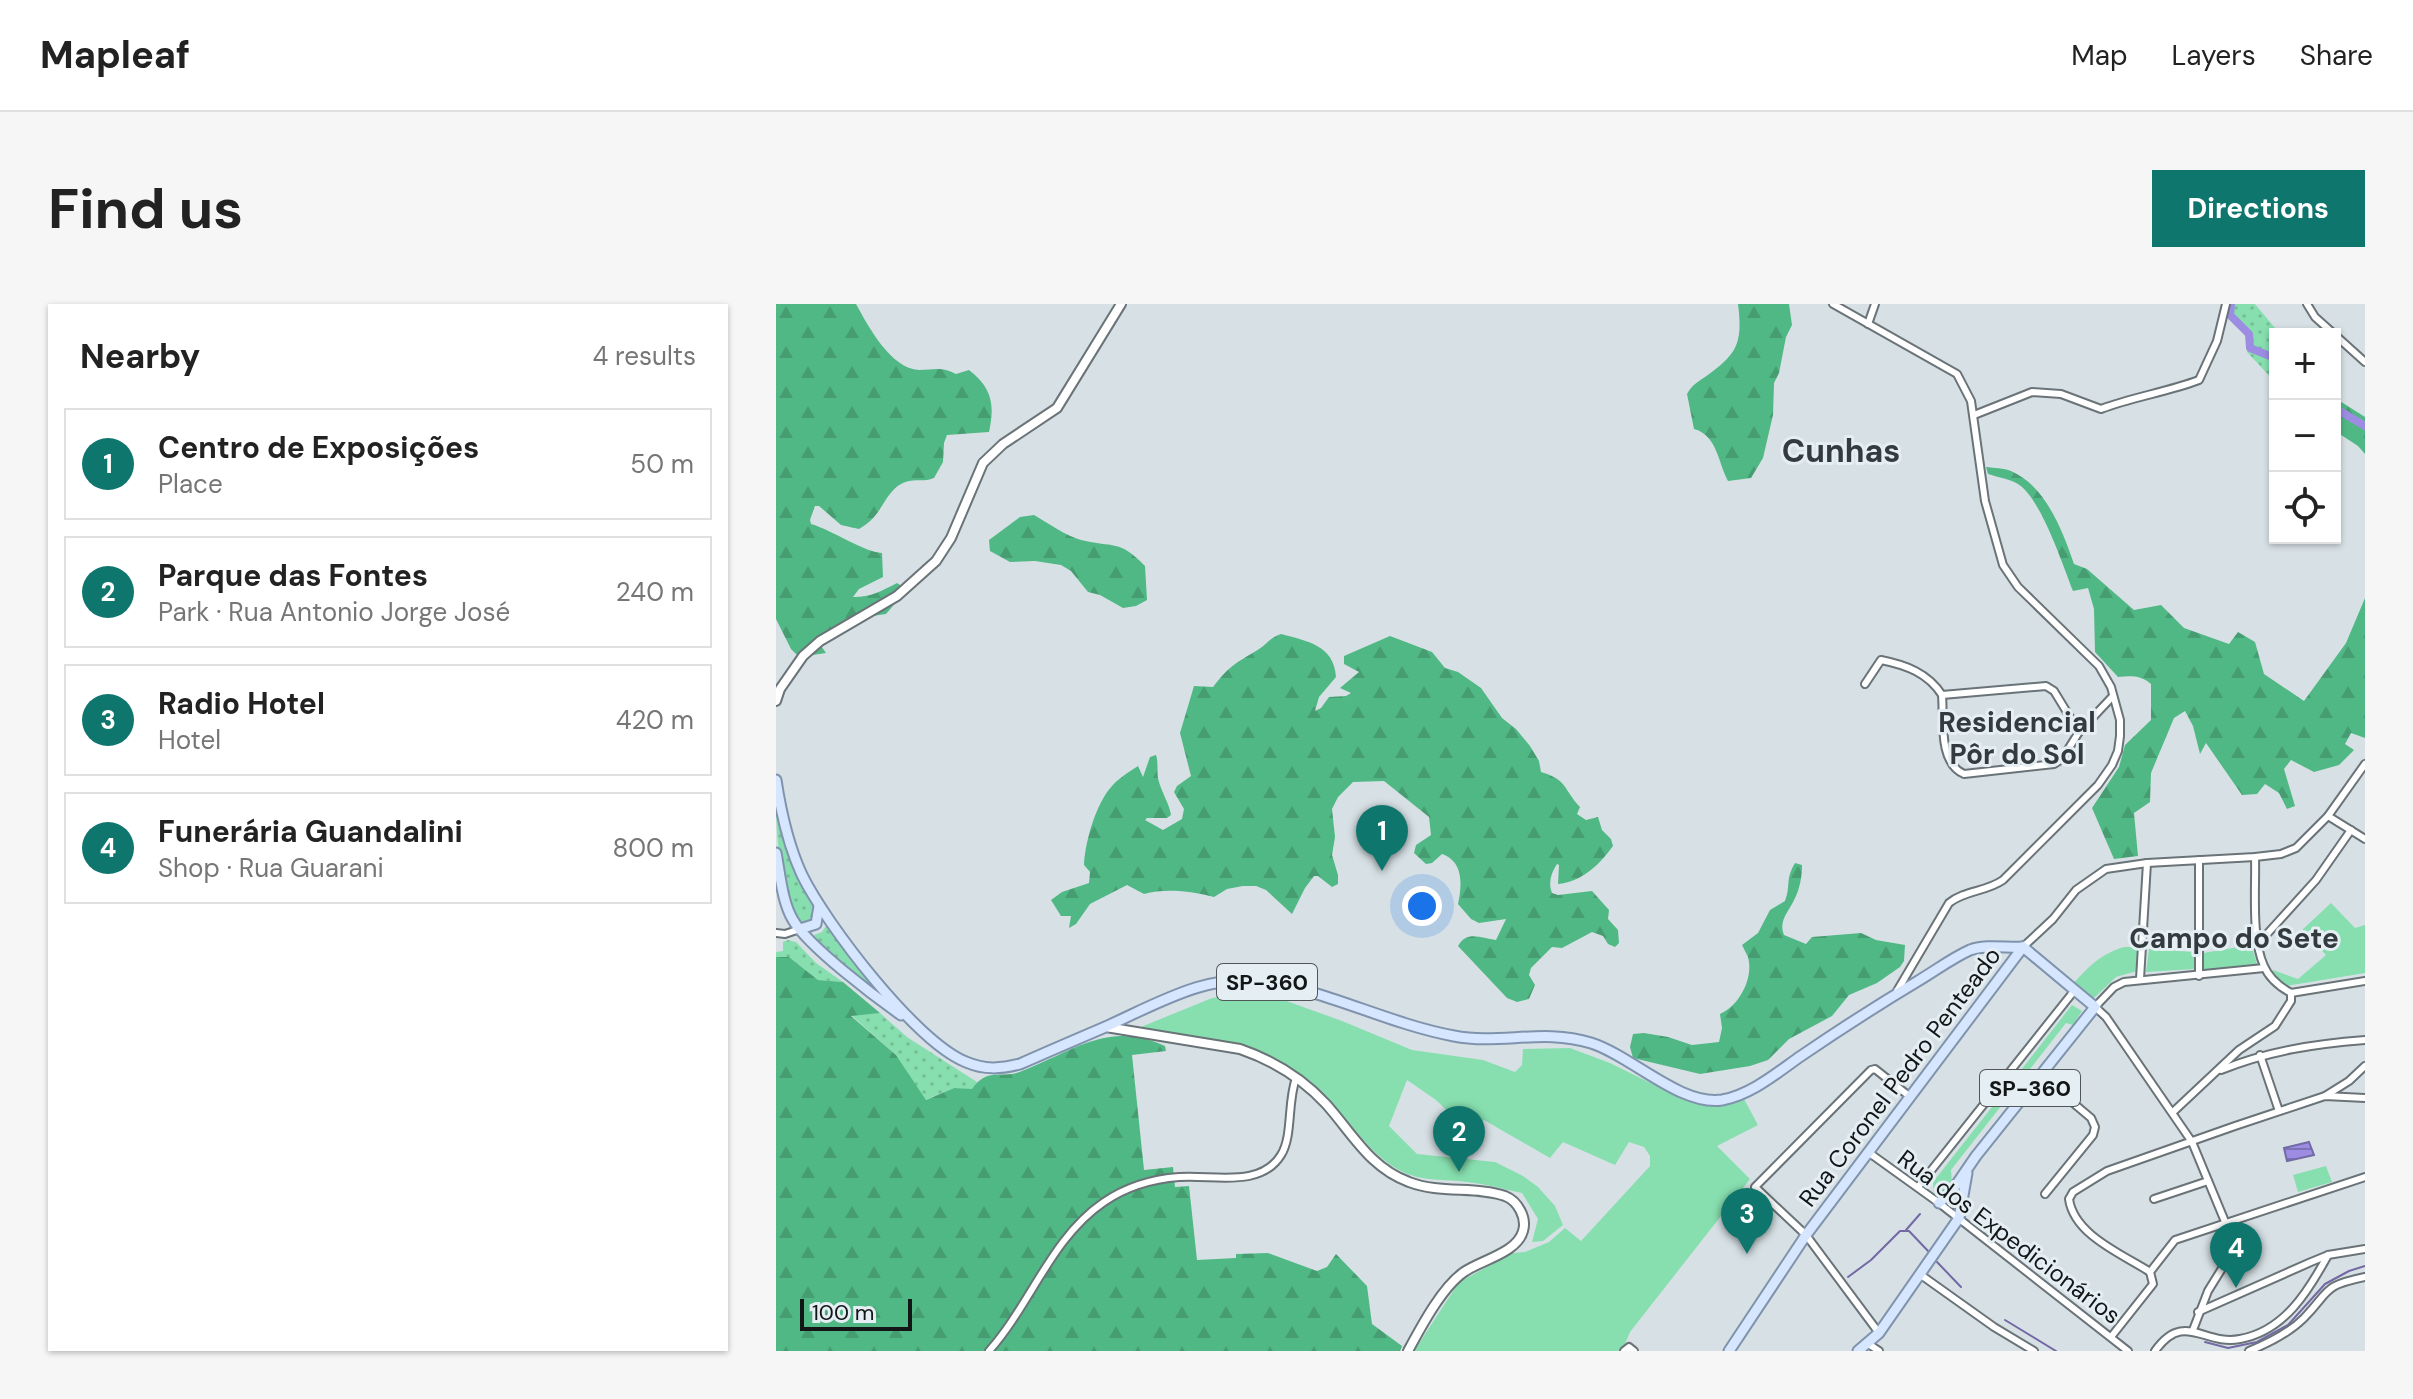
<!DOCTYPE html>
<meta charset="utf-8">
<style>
:root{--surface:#fff;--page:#f6f6f6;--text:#222;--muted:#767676;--line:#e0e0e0;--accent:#0f766e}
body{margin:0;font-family:"DM Sans",sans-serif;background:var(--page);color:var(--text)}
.controls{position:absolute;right:24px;top:24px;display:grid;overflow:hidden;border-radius:0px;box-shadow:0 2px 6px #0004}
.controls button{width:72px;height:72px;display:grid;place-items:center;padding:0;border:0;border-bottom:2px solid var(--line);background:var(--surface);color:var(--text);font:40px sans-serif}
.scale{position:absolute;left:24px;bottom:20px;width:112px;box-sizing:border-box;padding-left:8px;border:4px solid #121617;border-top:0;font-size:22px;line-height:28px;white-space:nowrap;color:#121617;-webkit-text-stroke:6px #e4eef3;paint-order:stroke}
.you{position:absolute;left:646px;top:602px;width:28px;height:28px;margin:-20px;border:6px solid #fff;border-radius:50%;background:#1a73e8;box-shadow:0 0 0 12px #1a73e833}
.badge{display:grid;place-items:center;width:52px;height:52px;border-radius:50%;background:var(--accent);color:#fff;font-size:26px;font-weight:700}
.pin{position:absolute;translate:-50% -66px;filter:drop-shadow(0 2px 4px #0008)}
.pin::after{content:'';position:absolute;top:42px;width:28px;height:24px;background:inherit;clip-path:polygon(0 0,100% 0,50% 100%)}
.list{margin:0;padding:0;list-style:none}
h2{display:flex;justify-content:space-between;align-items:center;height:104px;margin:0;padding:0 32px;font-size:34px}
h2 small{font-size:26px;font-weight:400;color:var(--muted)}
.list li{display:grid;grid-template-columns:52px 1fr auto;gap:24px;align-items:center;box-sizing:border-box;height:112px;margin:0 16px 16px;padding:0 16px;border:2px solid var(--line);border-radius:0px}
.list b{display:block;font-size:30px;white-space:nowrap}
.list p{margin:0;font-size:26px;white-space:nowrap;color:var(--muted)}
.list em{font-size:26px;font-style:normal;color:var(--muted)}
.icon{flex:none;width:44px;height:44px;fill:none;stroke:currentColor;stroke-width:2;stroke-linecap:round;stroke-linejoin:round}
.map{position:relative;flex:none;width:1589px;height:1047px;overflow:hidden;border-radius:0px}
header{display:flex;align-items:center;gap:48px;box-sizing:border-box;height:112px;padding:0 40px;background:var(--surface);border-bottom:2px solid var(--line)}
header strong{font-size:38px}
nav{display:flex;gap:44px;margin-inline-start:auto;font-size:28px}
.intro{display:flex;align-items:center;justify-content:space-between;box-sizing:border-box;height:192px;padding:0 48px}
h1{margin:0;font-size:56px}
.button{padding:20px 36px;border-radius:0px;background:var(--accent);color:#fff;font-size:28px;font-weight:700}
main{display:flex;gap:48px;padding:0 48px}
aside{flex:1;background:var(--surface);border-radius:0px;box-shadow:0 2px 6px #0004}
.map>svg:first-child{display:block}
.grass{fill:url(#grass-dots)}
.forest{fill:url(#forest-firs)}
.park{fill:#87dfaf}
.water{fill:url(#water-rules);stroke:#7369a5;stroke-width:2}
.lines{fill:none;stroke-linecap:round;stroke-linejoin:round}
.stream{stroke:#7369a5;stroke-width:2}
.canal{stroke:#9c8de2;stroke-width:8}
.street-casing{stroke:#6a7377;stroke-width:10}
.secondary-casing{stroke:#6a7377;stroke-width:12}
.primary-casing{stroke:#8093ad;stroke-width:13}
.street{stroke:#fff;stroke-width:6}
.secondary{stroke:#fff;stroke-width:8}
.primary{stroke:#d6e6fe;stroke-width:9}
.labels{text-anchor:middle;stroke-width:6;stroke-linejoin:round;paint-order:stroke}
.shield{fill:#e4eef3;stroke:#515759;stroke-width:2}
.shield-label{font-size:22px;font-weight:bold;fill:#121617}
.street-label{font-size:24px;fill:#121617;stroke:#e4eef3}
.quarter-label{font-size:28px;font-weight:bold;fill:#333b3e;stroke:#e4eef3}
.district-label{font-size:32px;font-weight:bold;fill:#333b3e;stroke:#e4eef3}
</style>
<header>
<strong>Mapleaf</strong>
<nav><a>Map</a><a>Layers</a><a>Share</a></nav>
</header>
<div class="intro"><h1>Find us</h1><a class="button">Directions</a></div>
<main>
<aside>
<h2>Nearby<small>4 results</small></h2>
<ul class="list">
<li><span class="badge">1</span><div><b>Centro de Exposições</b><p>Place</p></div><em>50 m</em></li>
<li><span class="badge">2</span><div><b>Parque das Fontes</b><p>Park · Rua Antonio Jorge José</p></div><em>240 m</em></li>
<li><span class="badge">3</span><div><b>Radio Hotel</b><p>Hotel</p></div><em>420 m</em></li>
<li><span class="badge">4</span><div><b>Funerária Guandalini</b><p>Shop · Rua Guarani</p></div><em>800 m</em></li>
</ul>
</aside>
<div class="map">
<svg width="1589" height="1047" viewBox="0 0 1589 1047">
<defs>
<pattern id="grass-dots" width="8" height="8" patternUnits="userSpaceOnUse" patternTransform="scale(2)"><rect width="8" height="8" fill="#87dfaf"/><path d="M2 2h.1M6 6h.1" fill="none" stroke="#74bf96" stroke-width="1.8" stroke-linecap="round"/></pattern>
<pattern id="forest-firs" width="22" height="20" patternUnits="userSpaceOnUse" patternTransform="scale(2)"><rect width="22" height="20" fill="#50b884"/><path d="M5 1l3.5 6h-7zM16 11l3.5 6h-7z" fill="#459d71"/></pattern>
<pattern id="water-rules" width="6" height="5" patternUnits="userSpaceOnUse" patternTransform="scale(2)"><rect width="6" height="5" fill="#9c8de2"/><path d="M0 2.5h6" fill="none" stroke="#7e72b6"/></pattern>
</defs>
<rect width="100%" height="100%" fill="#d7e1e5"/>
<g class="grass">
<polygon points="1452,0 1479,0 1504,30 1499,30 1499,78 1471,48 1470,31 1448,10"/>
<path d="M 0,496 L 18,561 L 39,601 L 36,618 L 31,620 L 21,615 C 4,578 0,536 0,496 Z"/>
<polygon points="50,622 102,688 44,640 38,631 46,628"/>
<polygon points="12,636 20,638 40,659 67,678 42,676 13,653 0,653 0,648 7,647 7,638"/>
<polygon points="104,709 131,733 201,778 196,786 178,784 149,796 120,751 75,711"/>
</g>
<g class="forest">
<path d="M 0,0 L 80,0 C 92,22 115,65 143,66 C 158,66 165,62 180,70 L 193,66 C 216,84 219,100 213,128 L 171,131 L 168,139 L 167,158 L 158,174 C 148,178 141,175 133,177 C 114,181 109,201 98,213 C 94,218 88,222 83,225 L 65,221 L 43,202 L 39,202 L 34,216 L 35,220 C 56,226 88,248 106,249 L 107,273 L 83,285 L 77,293 C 96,293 105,287 121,279 L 127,283 L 128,289 L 110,310 L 76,315 L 62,327 L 42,332 L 41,336 L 50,349 L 23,353 L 15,345 L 0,315 Z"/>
<path d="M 962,0 L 1013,0 L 1016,21 L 1010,33 L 1003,69 L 998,79 L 997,111 L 987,154 L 975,174 L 952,177 C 942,158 941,131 918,125 L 911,90 C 916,81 920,79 929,73 C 961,50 967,40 962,0 Z"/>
<polygon points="1559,94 1589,113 1589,150 1582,142 1559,127"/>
<path d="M 1210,163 C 1218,164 1228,164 1235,167 C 1270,182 1287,228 1298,260 L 1311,265 L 1358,306 L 1385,301 L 1408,324 L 1453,340 L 1462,328 L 1479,338 L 1488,370 L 1528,397 L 1570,339 L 1589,294 L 1589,434 L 1575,429 L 1569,440 L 1578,446 L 1563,461 L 1538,468 L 1515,456 L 1508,465 L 1519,502 L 1511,505 L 1503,489 L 1489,480 L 1481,490 L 1466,491 L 1430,439 L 1424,450 L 1417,422 L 1409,407 L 1398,414 L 1375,469 L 1374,498 L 1358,509 L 1362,552 L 1338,555 L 1316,504 L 1343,463 L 1349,441 L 1375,416 L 1375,380 C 1364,371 1355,372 1342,373 L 1319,348 L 1318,305 L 1312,284 L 1297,287 C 1287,262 1265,194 1242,180 C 1234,175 1221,173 1212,170 Z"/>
<path d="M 258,211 C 272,219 290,232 305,236 C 338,244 343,235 369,262 L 371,296 L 360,302 L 347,304 L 324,291 L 312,288 L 295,267 L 285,261 L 259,257 L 234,258 L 214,247 L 213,236 L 244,213 Z"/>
<path d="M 505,330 C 531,337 558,341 560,373 L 543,393 L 539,407 L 545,404 L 553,393 L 570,392 L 575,389 L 564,384 L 583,368 L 568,360 L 568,352 L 614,332 L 656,348 L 669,364 L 682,368 L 705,384 L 726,414 L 740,425 L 754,442 L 763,457 L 765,468 C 792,476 787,485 804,503 L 801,510 L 810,516 L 822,513 L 826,526 L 835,535 L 837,542 C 824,560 806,578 782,580 L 783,561 L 781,560 C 775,569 772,579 776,589 L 782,591 L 816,587 L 833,606 L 832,615 L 842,626 L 843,639 L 839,643 L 832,640 L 827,632 L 816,628 L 786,644 L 776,643 L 755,664 L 753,671 L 759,681 L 753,695 L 741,698 L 731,694 L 682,642 C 691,626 705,634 720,636 L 730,615 L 703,619 L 695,615 L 682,600 C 686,581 688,558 666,550 L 656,559 L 650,560 L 638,549 L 640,541 L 655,531 L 653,513 L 608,477 L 577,478 L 562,493 L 556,505 L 559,533 L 556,551 L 562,571 L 562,580 L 556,583 L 542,572 L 538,572 L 529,584 L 516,610 L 490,586 L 480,582 L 467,582 L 451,585 L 438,593 C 416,587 389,584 368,590 L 351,581 L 314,600 L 300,620 L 293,624 L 295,612 L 285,612 L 275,596 L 286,588 L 313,579 L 314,568 L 308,561 C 309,538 320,499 336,482 C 343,474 353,468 362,462 L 367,473 L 374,453 L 380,451 C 383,460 380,469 383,478 C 386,489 393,499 395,511 L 391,514 L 371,514 L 369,516 L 387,526 L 406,515 L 408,505 L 398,488 L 401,482 L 415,472 L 404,429 L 418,382 L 437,383 C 456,359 459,360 483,345 C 491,340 495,333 505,330 Z"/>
<path d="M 1019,559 L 1026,561 C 1026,572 1024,584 1019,594 C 1013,608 1002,616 1008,631 L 1030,640 L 1036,633 L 1085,629 L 1100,636 L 1129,641 L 1128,657 L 1124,663 L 1101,679 L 1073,691 L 1056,712 L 1013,735 L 992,756 L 974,762 L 924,770 L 857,754 L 854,743 L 857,730 L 868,729 L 892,733 L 916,741 L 943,738 L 946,724 L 944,710 C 963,702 978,674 972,653 C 970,649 968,645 966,641 L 982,629 L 994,606 L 1009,597 C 1015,581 1009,576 1019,559 Z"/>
<path d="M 0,653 L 13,653 L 42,676 L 67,678 L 104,709 L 75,712 L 120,751 L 150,796 L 178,784 L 196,785 C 212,762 226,776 246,767 C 298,747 332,716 389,742 L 390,747 L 356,751 L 368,866 L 397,863 L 399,883 L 413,882 L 421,956 L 460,954 L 460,950 L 492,949 L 541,967 L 551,963 L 560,950 L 591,982 L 596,1020 L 626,1042 L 624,1047 L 0,1047 Z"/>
</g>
<g class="park">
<polygon points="1555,599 1579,624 1589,621 1589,669 1510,682 1501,677 1495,668 1497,666 1522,675 1550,651 1526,626"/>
<polygon points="1475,641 1481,660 1428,668 1427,649"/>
<path d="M 1348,643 L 1363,643 L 1361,667 L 1340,673 L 1319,693 L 1316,693 L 1298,679 C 1313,662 1325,650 1348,643 Z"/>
<polygon points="1373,645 1418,648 1418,665 1370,668"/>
<path d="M 467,690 L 491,690 L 566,717 L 636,746 L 707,756 L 739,768 L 746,761 L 747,745 L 794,744 L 834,759 L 913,798 L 948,799 L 968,795 L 982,821 L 941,842 L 974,875 L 854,1028 L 846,1047 L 638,1047 L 683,978 L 737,949 L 749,948 L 773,938 L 789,924 L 805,937 L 874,862 L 874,852 L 868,843 L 853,838 L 839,861 L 787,838 L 774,854 L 708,816 L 692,827 L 660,796 L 631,776 L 613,822 L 641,850 L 719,858 L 747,872 L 762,883 L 779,902 L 787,921 L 767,937 L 756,938 L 762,915 L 746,889 C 728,885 709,880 691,878 C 669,875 646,878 625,867 C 591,850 571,811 543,785 C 487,733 429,739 360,725 L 436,694 Z"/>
<polygon points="1296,701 1306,707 1297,721 1290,719 1175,866 1176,878 1168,890 1158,890 1157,878"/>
<polygon points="1550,862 1556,878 1522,888 1517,871"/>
</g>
<polygon class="water" points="1533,838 1538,851 1511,857 1508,844"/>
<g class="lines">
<g class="stream">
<polyline points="1130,926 1144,910"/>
<polyline points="1161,958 1185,983"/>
<polyline points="1072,973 1095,956 1124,927 1133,927 1153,948"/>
<polyline points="1229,1016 1280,1047"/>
<polyline points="1429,1038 1452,1044 1481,1038 1512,1021 1549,980 1573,967 1589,962"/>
</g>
<g class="canal">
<polyline points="1455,0 1454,11 1473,30 1474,44 1499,54"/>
<polyline points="1559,102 1562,106 1589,122"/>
</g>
<g class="street-casing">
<g id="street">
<path d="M 1057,0 L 1181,70 L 1195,97 L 1209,197 L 1227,261 L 1242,283 L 1323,362 L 1335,383 L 1344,416 L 1344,432 L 1342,447 L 1336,461 L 1322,481 L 1227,576 C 1210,588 1189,586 1173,599 L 1121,687"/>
<polyline points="1531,0 1539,13 1558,30"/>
<polyline points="1092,20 1099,0"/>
<polyline points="1559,31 1589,58"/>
<path d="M 1198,111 L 1256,88 L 1285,90 L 1325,105 C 1357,93 1391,88 1423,76 L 1441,37 L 1450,0"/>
<path d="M 1089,380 L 1105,356 C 1130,361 1152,369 1166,391 L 1270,382 L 1278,387 L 1303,428"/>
<path d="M 1166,391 C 1168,415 1162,459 1188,470 L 1278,460 L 1286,455 L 1303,428 L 1337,392"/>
<polyline points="1552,512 1589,535"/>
<path d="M 1479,553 C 1480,584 1475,634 1488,662 C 1493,674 1504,683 1515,689 L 1589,677"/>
<polyline points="1423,556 1423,672"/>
<polyline points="0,629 9,630 24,625"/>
<polyline points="1482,640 1540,576 1575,526"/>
<polyline points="1247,643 1277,615 1300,586 1330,565 1371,559 1479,553 1505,550 1520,544 1552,512 1589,460"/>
<polyline points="1364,675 1371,559"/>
<polyline points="1484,751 1503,807"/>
<path d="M 1445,766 C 1492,747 1538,740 1589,736"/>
<polyline points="1264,771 1315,814 1319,823 1317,831 1269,890"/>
<polyline points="1549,792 1573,777 1589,762"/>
<polyline points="1397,808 1463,746 1499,722 1515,697 1515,689"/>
<polyline points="1092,848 1163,899 1352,1047"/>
<polyline points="1142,883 1298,687"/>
<polyline points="1378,895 1432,877"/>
<path d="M 1374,968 C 1346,950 1298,931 1293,895 L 1297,888 L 1331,867 L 1459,822 L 1549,792 L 1589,794"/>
<polyline points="1374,968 1399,936 1589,873"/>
<polyline points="1145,971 1218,1023 1258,1047"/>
<polyline points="1422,1008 1535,958 1552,951 1589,945"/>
<polyline points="1417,1026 1432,987 1450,958 1454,939 1450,920 1416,838 1330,713 1319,703 1338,683 1348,678 1488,664"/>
<polyline points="1103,1029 1030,931 979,883 1095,766 1099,765 1133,792"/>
<polyline points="1335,1033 1377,980 1374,968"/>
<polyline points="1091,1039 1103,1047"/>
<path d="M 213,1047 C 255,1000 275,934 328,898 C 350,883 376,875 403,873 C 436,870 484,885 505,851 C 517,832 511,799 520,774"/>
<polyline points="848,1047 853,1043 858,1047"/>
<path d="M 1379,1047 C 1408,1006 1428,1042 1464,1035 C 1508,1027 1532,988 1552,951"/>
<path d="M 1473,1047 C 1493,1039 1513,1029 1528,1014 C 1555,986 1546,982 1589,973"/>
</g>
</g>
<g class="secondary-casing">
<g id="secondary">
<polyline points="0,397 4,385 27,352 44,337 121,292 160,257 175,234 207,159 227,140 281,104 345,0"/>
<path d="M 330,723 L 464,745 C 496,756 527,775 550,800 C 576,829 594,864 633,878 C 664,890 700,882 729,892 C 742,897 751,914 747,927 C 741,949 705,956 688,968 C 666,983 645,1023 632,1047"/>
</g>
</g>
<g class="primary-casing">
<g id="primary">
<path d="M 0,476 C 5,509 12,541 26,571 C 50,620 140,738 190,758 C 209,766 224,765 244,760 C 271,748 299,736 327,724 C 379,701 433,667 492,678 C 556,689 614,720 678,732 C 724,741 767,724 815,739 C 856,752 904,802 946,796 C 975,791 1002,768 1025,752 C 1063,726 1102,701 1142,677 C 1159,667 1176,654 1194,646 C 1209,640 1231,644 1247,643"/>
<path d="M 0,549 C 4,569 6,598 17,616 C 32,642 98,692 125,711"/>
<polyline points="24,625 40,620 43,602"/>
<polyline points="1163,899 1176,887 1200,852 1319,703 1247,643"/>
<polyline points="953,1047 1030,931 1247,643"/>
<polyline points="1082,1047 1103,1029 1183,914 1191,869"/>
</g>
</g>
<use href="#street" class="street"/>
<use href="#secondary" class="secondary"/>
<use href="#primary" class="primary"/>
</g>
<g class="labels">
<g class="shield">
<rect x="441" y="660" width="100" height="36" rx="6"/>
<rect x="1204" y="766" width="100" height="36" rx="6"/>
</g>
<g class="shield-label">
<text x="491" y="686">SP-360</text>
<text x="1254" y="792">SP-360</text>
</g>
<g class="street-label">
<text transform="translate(1124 773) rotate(-53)" y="8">Rua Coronel Pedro Penteado</text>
<text transform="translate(1233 933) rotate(37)" y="8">Rua dos Expedicionários</text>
</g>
<g class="quarter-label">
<text x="1241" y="428">Residencial<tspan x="1241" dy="32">Pôr do Sol</tspan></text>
<text x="1458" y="644">Campo do Sete</text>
</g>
<g class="district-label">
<text x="1065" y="158">Cunhas</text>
</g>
</g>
</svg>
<div class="controls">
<button>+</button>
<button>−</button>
<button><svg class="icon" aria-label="locate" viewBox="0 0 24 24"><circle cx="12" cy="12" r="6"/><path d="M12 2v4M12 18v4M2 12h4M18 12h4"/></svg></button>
</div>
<div class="scale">100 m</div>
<div class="you"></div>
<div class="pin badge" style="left:606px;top:567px">1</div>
<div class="pin badge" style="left:683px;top:868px">2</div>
<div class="pin badge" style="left:971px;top:950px">3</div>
<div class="pin badge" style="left:1460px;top:984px">4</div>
</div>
</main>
